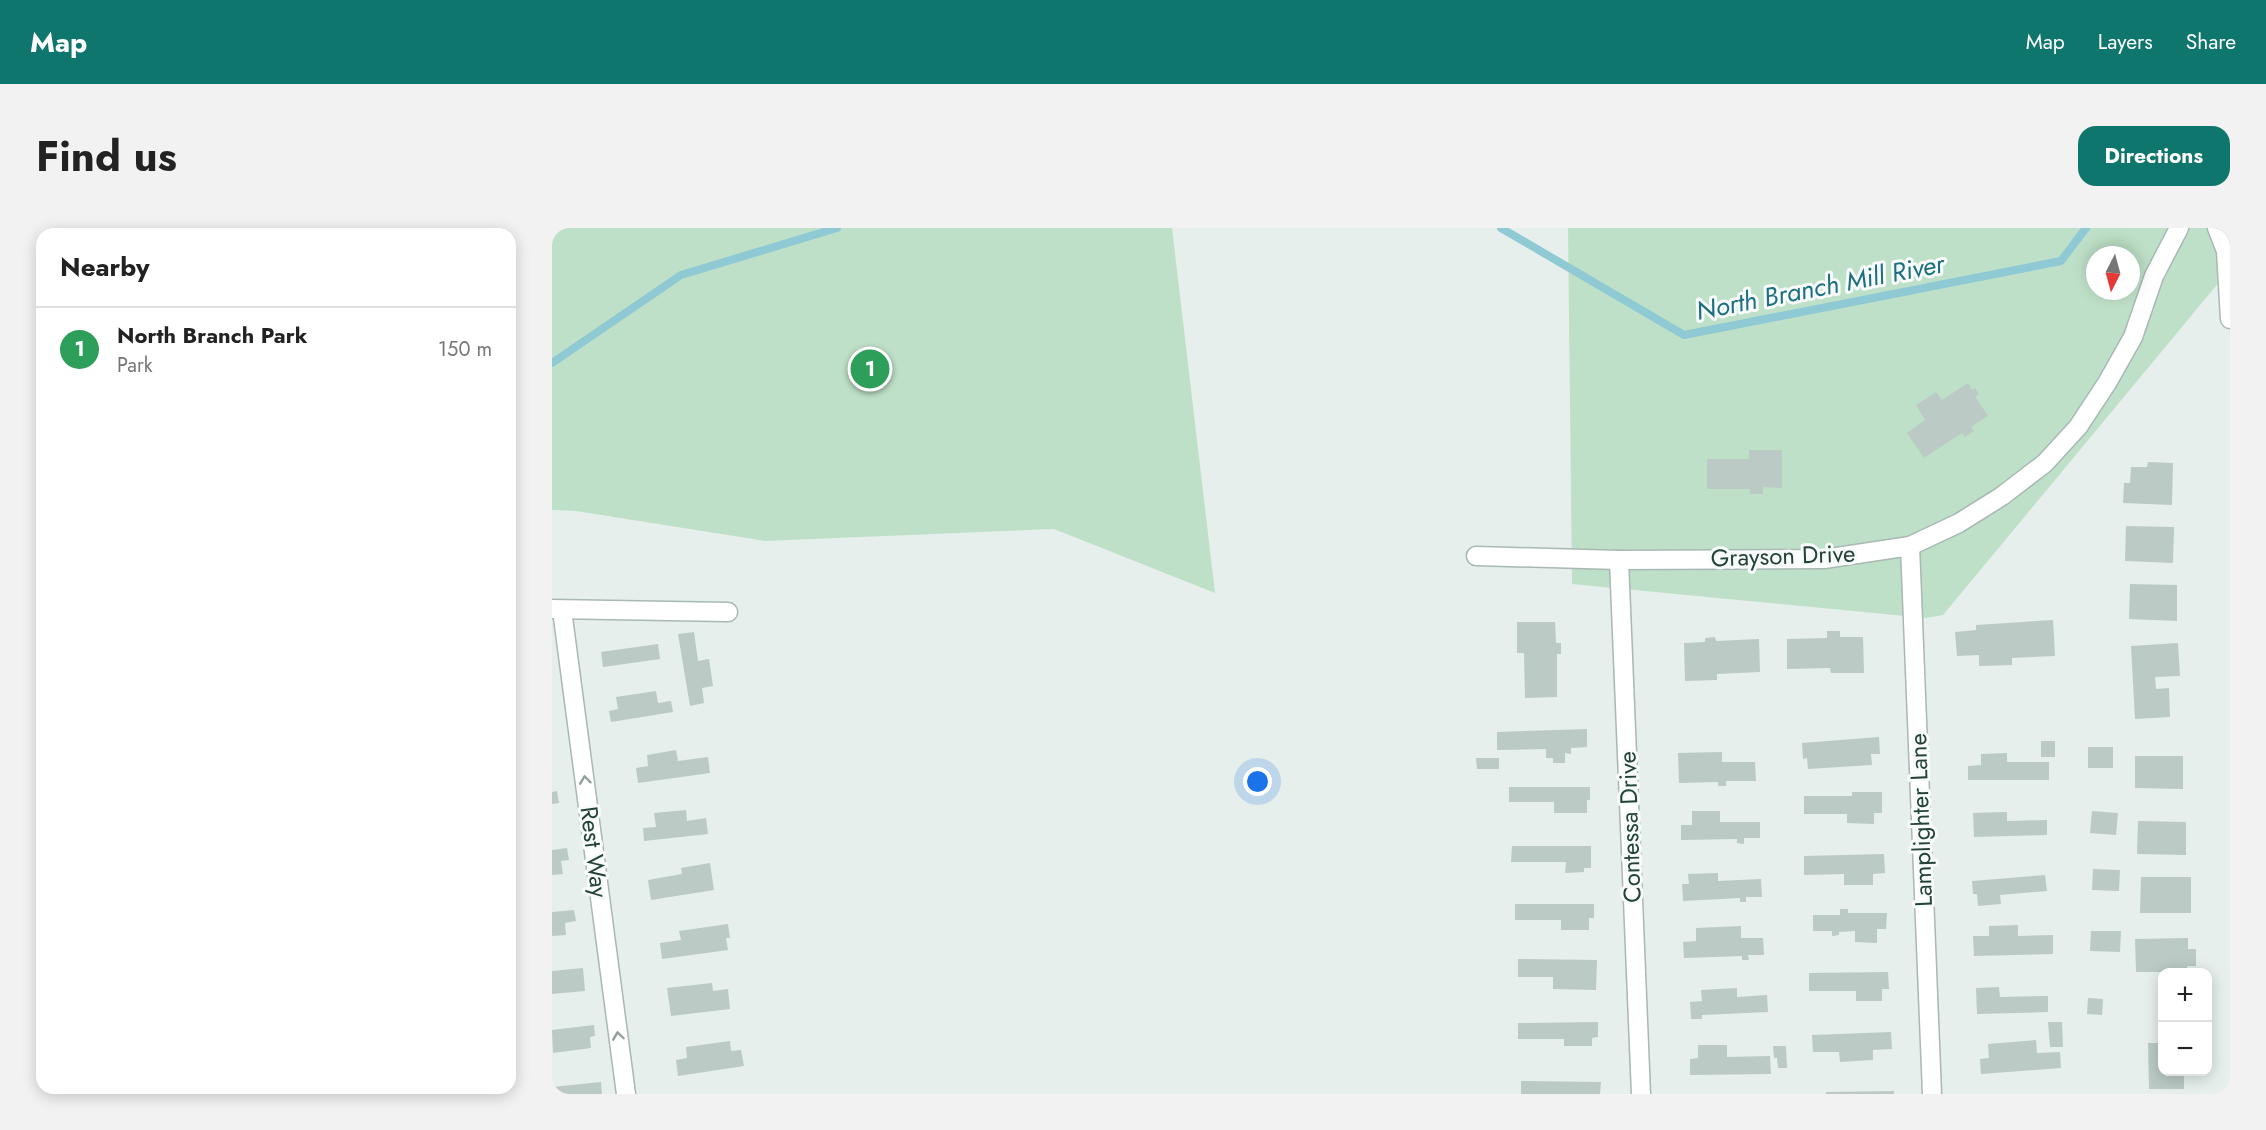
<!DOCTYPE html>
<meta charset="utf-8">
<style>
:root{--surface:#fff;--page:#f2f2f2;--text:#222;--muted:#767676;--line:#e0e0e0;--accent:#0f766e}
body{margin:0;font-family:Jost,sans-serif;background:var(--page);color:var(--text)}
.controls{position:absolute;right:18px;bottom:18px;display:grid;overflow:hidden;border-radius:12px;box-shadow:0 3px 15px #0003}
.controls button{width:54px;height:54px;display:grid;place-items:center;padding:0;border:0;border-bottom:2px solid var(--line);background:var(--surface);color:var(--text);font:30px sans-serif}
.compass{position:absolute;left:1534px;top:18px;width:54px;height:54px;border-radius:50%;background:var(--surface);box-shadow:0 3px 15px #0003;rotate:186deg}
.you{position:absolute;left:706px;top:554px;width:21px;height:21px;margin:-15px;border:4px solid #fff;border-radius:50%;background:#1a73e8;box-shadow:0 0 0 9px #1a73e833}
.badge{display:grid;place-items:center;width:39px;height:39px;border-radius:50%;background:var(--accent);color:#fff;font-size:20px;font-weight:700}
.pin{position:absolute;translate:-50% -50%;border:3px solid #fff;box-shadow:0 2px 6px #0006}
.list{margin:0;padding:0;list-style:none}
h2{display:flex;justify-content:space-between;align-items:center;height:78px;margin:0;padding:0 24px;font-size:26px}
h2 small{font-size:20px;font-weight:400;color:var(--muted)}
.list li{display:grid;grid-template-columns:39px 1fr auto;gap:18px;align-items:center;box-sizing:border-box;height:84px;padding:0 24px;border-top:2px solid var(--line)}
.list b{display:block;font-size:22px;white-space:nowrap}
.list p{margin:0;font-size:20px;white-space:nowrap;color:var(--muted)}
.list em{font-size:20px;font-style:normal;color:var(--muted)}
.map{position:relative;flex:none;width:1678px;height:866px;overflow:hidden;border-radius:18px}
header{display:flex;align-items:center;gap:36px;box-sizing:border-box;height:84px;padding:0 30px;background:var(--accent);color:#fff}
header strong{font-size:28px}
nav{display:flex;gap:33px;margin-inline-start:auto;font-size:21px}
.intro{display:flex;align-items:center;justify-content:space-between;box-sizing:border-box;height:144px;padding:0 36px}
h1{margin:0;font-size:42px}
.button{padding:15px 27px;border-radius:18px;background:var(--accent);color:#fff;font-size:21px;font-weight:700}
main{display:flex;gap:36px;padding:0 36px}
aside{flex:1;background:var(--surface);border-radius:18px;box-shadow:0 3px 15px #0003}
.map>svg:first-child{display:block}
.green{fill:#bfe0c8;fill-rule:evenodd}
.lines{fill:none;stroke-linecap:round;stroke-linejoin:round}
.stream{stroke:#8ec9d4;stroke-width:8}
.building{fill:#bbcac4}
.street-casing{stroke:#a8b8b2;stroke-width:21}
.street{stroke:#fff;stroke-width:18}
.oneway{stroke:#92a09c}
.labels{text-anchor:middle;stroke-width:6;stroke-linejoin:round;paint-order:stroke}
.street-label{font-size:24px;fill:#24423a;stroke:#f7fbf9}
.water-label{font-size:26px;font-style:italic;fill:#1c6f80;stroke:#f7fbf9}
</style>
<header>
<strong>Map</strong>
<nav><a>Map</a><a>Layers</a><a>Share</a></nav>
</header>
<div class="intro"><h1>Find us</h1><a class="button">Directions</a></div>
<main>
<aside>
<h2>Nearby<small></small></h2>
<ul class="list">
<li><span class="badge" style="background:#2e9e5b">1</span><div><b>North Branch Park</b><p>Park</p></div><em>150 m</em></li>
</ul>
</aside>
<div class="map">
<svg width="1678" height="866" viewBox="0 0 1678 866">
<rect width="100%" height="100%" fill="#e6efeb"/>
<g class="green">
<polygon points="0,0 620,0 663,365 502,301 213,313 24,283 0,282"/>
<path d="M 1016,0 L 1678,0 L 1678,41 L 1391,387 L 1374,390 L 1020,356 ZM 1543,27 L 1579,27 L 1579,63 L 1543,63 Z"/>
</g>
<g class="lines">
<g class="stream">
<polyline points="949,0 1132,107 1509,33 1534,0"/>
<polyline points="0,135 129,47 285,0"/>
</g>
</g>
<g class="building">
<polygon points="1416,155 1420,162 1423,160 1427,166 1423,168 1436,188 1419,199 1422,203 1413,209 1410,205 1372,230 1355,205 1373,192 1364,177 1384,164 1390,172"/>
<polygon points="1197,222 1230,222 1230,260 1211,259 1211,266 1198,266 1198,261 1155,261 1155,231 1197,231"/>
<polygon points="1596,234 1621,235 1620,277 1571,275 1572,255 1578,255 1579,239 1595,239"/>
<polygon points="1574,298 1622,299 1621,335 1573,333"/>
<polygon points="1578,356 1625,357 1625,393 1577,391"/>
<polygon points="1501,392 1503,428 1460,430 1460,437 1427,438 1427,427 1405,428 1403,404 1424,402 1424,397"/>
<polygon points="965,394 1003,394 1004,415 1009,415 1009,426 1005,426 1005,469 973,470 972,425 965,425"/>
<polygon points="1275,403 1288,403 1288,409 1311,409 1312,445 1279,445 1278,440 1235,441 1235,411 1275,410"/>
<polygon points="142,404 146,433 157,431 161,458 150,460 152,475 138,478 126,406"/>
<polygon points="1163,409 1164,413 1207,411 1208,444 1165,446 1165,452 1133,453 1132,415 1153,414 1153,410"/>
<polygon points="1626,415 1628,448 1603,449 1604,461 1617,460 1618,489 1583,491 1579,418"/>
<polygon points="106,416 108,431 51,439 49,424"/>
<polygon points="104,463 106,475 119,473 121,484 59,494 57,483 66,481 64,469"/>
<polygon points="1035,501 1035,519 1019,520 1019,526 1013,525 1013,535 1001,535 1001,530 994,530 994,521 945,522 945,504"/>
<polygon points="1327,509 1328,526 1319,526 1320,537 1256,541 1255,530 1251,531 1250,515"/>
<rect x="1489" y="513" width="14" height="16"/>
<rect x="1536" y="519" width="25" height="21"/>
<polygon points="124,522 126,533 156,529 158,545 86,555 84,540 96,538 95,527"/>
<polygon points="1170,524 1170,534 1203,534 1204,553 1174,553 1174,558 1166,558 1166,554 1127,555 1126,525"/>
<polygon points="1455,525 1455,534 1497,534 1497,552 1416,552 1416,538 1429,537 1429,526"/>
<polygon points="1583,528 1631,528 1631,561 1583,560"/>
<polygon points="924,530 947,530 947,541 925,541"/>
<polygon points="957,559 1038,559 1038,572 1035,572 1035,585 1002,585 1002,574 957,574"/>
<polygon points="5,563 7,575 0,576 0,564"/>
<polygon points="1300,564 1330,564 1330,585 1322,585 1322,596 1295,595 1295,586 1252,586 1252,568 1300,568"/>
<polygon points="134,582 135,593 154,590 156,606 92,613 91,600 104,599 102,585"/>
<polygon points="1140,583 1168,583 1168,594 1208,594 1208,610 1192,610 1192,616 1185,615 1185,611 1129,612 1129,597 1140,597"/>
<polygon points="1540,583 1566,585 1564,607 1538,605"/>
<polygon points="1455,584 1455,593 1495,592 1495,607 1422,609 1421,585"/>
<polygon points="1586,593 1634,594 1634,627 1585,626"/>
<polygon points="960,618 1039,618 1039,640 1032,640 1032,644 1013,645 1014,634 959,634"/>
<polygon points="15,620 17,632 9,633 11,646 0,647 0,622"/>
<polygon points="1332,626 1333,645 1321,646 1321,657 1292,657 1292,646 1252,647 1252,628"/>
<polygon points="158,635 162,662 99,672 96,652 130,646 129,640"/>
<polygon points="1541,641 1568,642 1567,663 1540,662"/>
<polygon points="1166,645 1166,653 1209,651 1210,669 1194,669 1194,674 1188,674 1188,670 1131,673 1130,656 1137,656 1136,646"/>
<polygon points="1493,647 1495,663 1448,667 1449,676 1426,678 1425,666 1421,666 1420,653"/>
<polygon points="1589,649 1639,649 1639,685 1588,685"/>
<polygon points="963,676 1042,676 1042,690 1037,690 1037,702 1009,702 1009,692 963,692"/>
<polygon points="1288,681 1296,681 1296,685 1335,685 1334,701 1325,701 1325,715 1303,714 1303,703 1287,704 1287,707 1280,708 1280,703 1261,703 1261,687 1288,687"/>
<polygon points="22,682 24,693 13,695 14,707 0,708 0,684"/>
<polygon points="176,696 178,710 174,710 176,722 110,731 108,715 129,712 127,703"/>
<polygon points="1466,697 1466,708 1501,707 1501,726 1422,728 1421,708 1437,708 1437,698"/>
<polygon points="1189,698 1189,710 1211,710 1212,727 1196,727 1197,732 1190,732 1190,728 1132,730 1131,714 1144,713 1144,700"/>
<polygon points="1539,703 1569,703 1568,724 1538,723"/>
<polygon points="1636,710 1636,721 1644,721 1644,738 1635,738 1635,744 1584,744 1583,711"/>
<polygon points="966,731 1045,732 1044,762 1001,761 1001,749 966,749"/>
<polygon points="31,740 33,763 0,766 0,743"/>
<polygon points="1336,744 1337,761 1330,761 1330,773 1304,773 1304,763 1257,763 1257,745"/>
<polygon points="160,755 161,763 176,761 178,781 119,788 115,760"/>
<polygon points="1447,759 1448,769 1496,768 1496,784 1425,786 1424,760"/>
<polygon points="1185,760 1185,769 1215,767 1216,784 1150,787 1150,791 1139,791 1138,774 1150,773 1149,762"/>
<polygon points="1536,770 1551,771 1550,787 1535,786"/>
<polygon points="1046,794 1046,809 1040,810 1040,818 1012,818 1012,811 966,811 966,795"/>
<polygon points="1496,794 1510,794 1511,819 1498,819"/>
<polygon points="42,797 43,808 38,809 39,820 1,825 0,802"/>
<polygon points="1339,804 1340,821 1321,822 1321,832 1288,834 1287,824 1261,824 1260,807"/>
<polygon points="1484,812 1485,825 1508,824 1509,840 1429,846 1428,831 1437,830 1436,816"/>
<polygon points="178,813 179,823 189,822 192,838 126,848 124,832 135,830 134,819"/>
<polygon points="1596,815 1610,815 1610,844 1632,844 1632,861 1597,861"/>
<polygon points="1146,817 1175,817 1175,829 1218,828 1219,846 1138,847 1138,831 1146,830"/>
<polygon points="1221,818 1234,818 1235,840 1226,840 1225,830 1222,830"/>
<polygon points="969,853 1049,854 1048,866 969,866"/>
<polygon points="49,854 50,866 0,866 0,859"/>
<polygon points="1342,863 1342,866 1274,866 1274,864"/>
</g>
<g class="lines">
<g class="street-casing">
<g id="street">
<polyline points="1665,0 1674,23 1678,91"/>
<polyline points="1358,318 1380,866"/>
<polyline points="924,328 1067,332 1272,331 1358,318 1407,295 1450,268 1493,235 1526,199 1555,155 1581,109 1602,48 1627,0"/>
<polyline points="1067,332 1089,866"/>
<polyline points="0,381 176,384"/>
<polyline points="10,382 74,866"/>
</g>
</g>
<use href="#street" class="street"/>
</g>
<defs><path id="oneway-chevron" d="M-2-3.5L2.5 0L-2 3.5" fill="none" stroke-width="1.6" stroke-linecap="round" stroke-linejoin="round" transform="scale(1.5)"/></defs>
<g class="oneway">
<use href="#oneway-chevron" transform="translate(33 552) rotate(-97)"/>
<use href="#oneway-chevron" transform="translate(66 808) rotate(-98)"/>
</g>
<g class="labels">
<g class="street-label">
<text transform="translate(1231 328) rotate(-2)" y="8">Grayson Drive</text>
<text transform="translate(1369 592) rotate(-92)" y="8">Lamplighter Lane</text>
<text transform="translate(1078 599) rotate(-92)" y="8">Contessa Drive</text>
<text transform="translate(42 624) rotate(83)" y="8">Rest Way</text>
</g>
<g class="water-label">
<text transform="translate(1268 59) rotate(-11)" y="9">North Branch Mill River</text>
</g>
</g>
</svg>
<div class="controls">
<button>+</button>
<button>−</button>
</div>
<svg class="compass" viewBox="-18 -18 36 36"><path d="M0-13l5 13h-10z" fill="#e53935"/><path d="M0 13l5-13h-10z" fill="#767676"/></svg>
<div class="you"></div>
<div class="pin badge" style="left:318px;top:141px;background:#2e9e5b">1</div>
</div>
</main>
